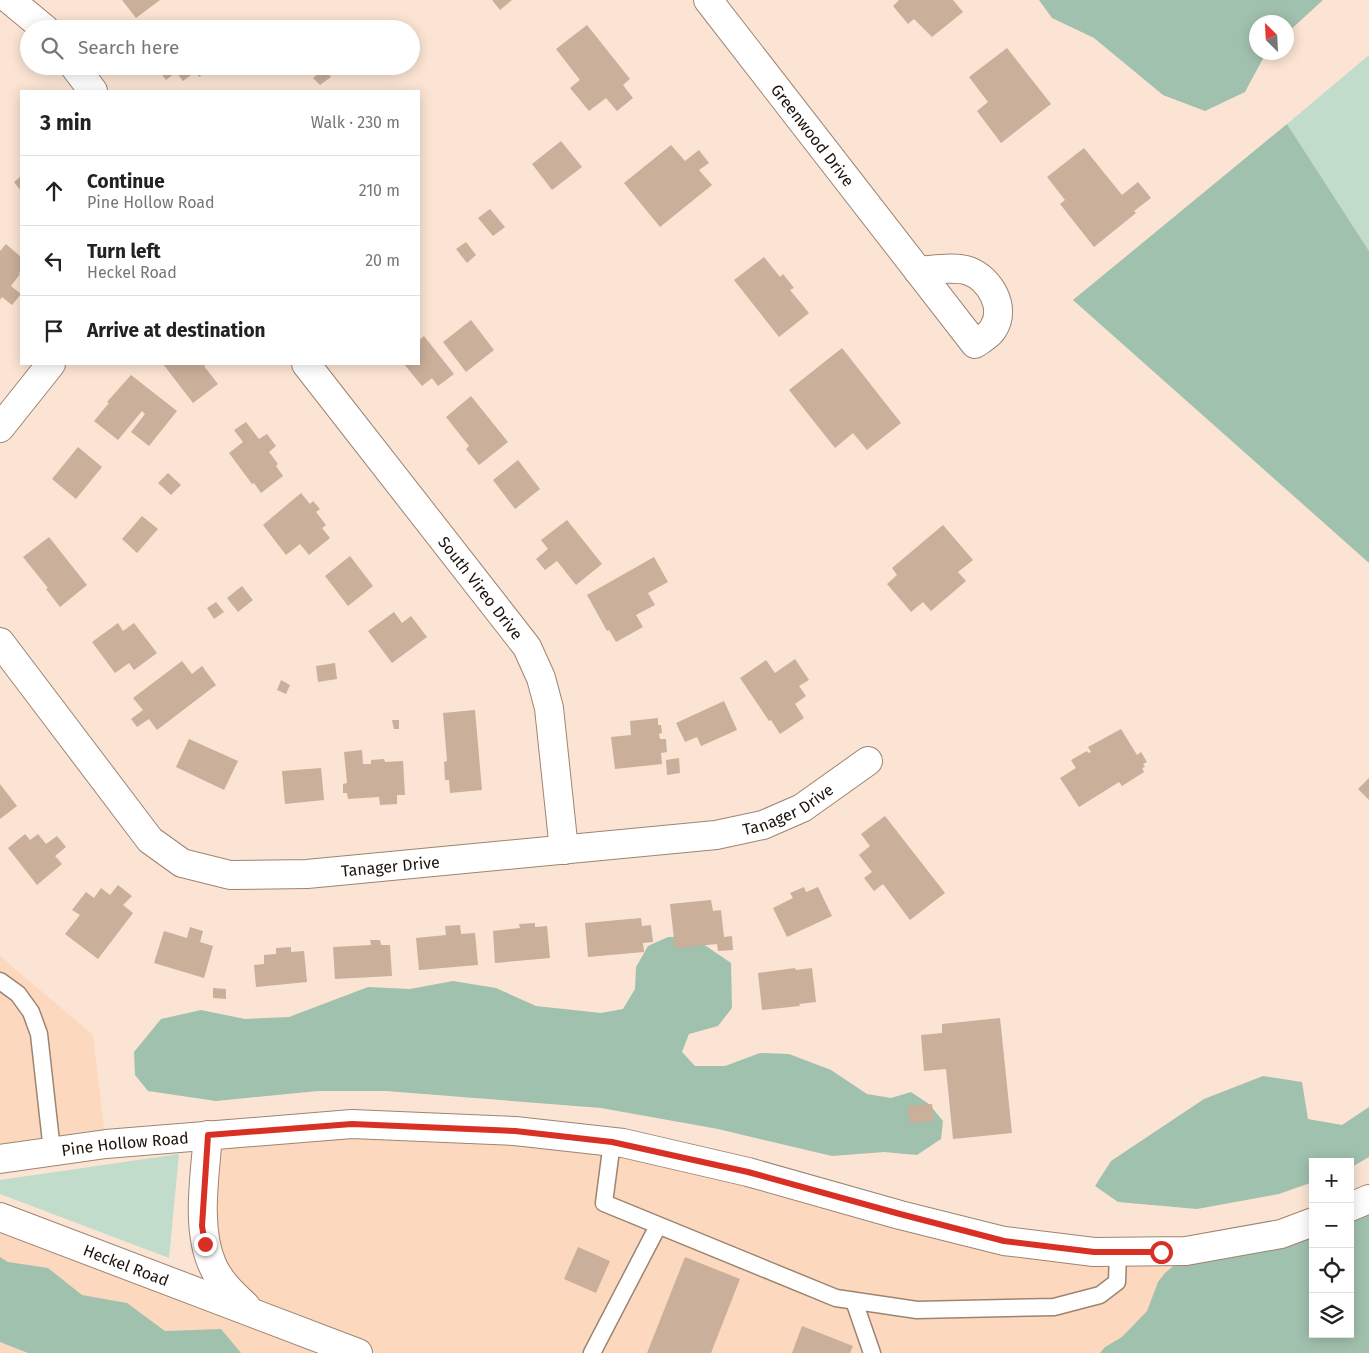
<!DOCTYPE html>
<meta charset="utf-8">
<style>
:root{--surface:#fff;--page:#f2f2f2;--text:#222;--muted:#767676;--line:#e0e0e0}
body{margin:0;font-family:"Fira Sans",sans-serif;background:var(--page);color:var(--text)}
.controls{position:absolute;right:15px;bottom:15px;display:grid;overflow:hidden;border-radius:0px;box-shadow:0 2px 12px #0003}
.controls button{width:45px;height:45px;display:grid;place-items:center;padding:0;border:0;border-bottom:1px solid var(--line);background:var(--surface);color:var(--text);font:25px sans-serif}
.compass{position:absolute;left:1249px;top:15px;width:45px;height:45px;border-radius:50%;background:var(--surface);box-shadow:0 2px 12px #0003;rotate:336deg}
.stop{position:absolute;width:15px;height:15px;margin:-11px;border:4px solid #d93025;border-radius:50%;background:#fff}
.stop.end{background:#d93025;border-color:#fff;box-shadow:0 1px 5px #0008}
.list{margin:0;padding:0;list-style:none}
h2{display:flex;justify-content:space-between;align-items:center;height:65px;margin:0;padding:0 20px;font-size:21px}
h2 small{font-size:16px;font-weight:400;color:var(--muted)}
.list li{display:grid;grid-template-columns:32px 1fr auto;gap:15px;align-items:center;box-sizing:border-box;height:70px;padding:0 20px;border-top:1px solid var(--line)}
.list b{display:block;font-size:19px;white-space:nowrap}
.list p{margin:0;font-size:16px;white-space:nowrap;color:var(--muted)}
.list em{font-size:16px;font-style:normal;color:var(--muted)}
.icon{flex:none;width:28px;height:28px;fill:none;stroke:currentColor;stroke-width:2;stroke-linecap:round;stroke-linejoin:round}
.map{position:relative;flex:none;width:1369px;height:1353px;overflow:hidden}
.search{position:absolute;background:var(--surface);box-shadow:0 2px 12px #0003;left:20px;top:20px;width:400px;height:55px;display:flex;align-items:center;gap:12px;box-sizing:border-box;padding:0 18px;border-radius:28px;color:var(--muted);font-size:19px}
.panel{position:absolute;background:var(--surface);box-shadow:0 2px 12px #0003;left:20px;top:90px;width:400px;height:275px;border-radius:0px}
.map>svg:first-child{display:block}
.built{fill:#fcd9be}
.green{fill:#c2dccc}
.forest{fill:#a0c1ad}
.building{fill:#caaf9a}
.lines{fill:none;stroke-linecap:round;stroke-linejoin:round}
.service-casing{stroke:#9e8470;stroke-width:19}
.minor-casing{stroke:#9e8470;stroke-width:30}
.tertiary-casing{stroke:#9e8470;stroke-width:30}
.service{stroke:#fff;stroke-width:16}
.minor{stroke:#fff;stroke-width:28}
.tertiary{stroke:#fff;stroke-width:28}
.route{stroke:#d93025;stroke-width:6}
.labels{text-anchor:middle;stroke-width:4;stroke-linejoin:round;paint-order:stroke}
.street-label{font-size:16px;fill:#1c130b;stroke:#fff}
</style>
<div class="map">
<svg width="1369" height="1353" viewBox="0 0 1369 1353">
<rect width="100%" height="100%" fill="#fbe4d3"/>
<g class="built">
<polygon points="0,956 93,1035 106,1144 0,1159"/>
<polygon points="515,1131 900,1215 1186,1251 1167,1353 0,1353 0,1217 251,1311 212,1266 208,1135"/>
</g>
<g class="green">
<polygon points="1369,55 1369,251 1287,124"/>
<polygon points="179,1154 169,1258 0,1194 0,1180"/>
</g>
<g class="forest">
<polygon points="1039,0 1323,0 1287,33 1286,22 1256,22 1256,52 1266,53 1245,92 1205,111 1163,95 1094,38 1052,18"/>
<polygon points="1287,124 1369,251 1369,563 1073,300"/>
<polygon points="668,937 693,937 731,963 732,1008 718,1026 689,1034 682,1052 695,1066 725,1066 760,1053 789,1054 831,1070 867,1094 891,1098 911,1092 929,1104 943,1121 941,1139 917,1155 884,1152 832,1156 718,1129 601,1108 386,1091 318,1091 216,1101 148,1091 135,1075 134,1052 161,1019 201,1010 245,1019 289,1017 368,987 410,989 453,981 496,988 536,1006 601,1013 623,1009 635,989 636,967 648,946"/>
<polygon points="1263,1076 1302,1082 1308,1119 1342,1125 1369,1107 1369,1157 1350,1168 1350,1162 1313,1162 1313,1182 1279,1194 1197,1209 1118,1202 1095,1186 1111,1161 1204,1099"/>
<polygon points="1369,1203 1369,1353 1100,1353 1105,1347 1122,1337 1147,1311 1158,1282 1165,1273 1178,1262 1313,1226 1313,1334 1350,1334 1350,1211"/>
<polygon points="0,1257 8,1262 48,1268 82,1295 127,1303 165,1331 221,1329 241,1353 28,1353 0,1342"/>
</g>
<g class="building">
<polygon points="122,0 160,0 136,18"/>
<polygon points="492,0 512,0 500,10"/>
<polygon points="899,0 953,0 963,12 932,37 914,19 908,24 893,6"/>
<polygon points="587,25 630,79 623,85 633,98 617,111 606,98 589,111 570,88 580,80 556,49"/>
<polygon points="1007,48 1051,104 1001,143 977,111 988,102 969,77"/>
<polygon points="156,66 213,66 199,77 195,72 183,81 176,72 166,80"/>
<polygon points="324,69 331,77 320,85 313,78"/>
<polygon points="561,141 582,167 552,190 532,164"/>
<polygon points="671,145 685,161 699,150 709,163 699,170 712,185 660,227 624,183"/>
<polygon points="1084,148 1122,195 1138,182 1151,198 1134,211 1136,213 1094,247 1060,204 1065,200 1047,177"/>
<polygon points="21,176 21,191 14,182"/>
<polygon points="490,209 505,227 493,236 478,218"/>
<polygon points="466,242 476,255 467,263 456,249"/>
<polygon points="6,244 21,257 21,270 19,273 20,274 11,286 21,294 12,305 2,297 0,300 0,251"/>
<polygon points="764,257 780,277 783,274 794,288 790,290 809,313 779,337 734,280"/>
<polygon points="471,320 494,350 466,372 443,342"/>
<polygon points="424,336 454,374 438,386 432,378 422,386 404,364 419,364 419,340"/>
<polygon points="842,348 901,423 867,450 853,433 835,448 789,390"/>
<polygon points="163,364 208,364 204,366 218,384 193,403"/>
<polygon points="131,375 177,411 149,446 131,432 145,414 142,411 118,440 94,421 109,403 107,402"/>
<polygon points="471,396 508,442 479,465 466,449 469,446 446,417"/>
<polygon points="246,422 259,439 267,434 276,446 269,452 278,464 276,466 283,476 261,493 254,483 252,484 229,453 243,442 234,430"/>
<polygon points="78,447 102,467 76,499 52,479"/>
<polygon points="518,460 540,489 515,509 493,480"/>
<polygon points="168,473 181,485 171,495 158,483"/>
<polygon points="301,493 310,504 313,501 320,509 316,512 326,525 322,528 330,538 309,555 300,544 286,555 263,525"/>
<polygon points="142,516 158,529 137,553 122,539"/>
<polygon points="567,520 602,564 576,585 557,561 545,570 536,559 548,549 541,540"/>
<polygon points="943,525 973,560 958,572 966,581 931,611 923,602 911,612 887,584 897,575 892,568"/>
<polygon points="49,537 87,585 60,607 46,589 48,588 23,557"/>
<polygon points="350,556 373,586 348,606 325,576"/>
<polygon points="654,557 668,582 648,593 655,605 636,615 643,627 616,642 609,630 607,631 587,595"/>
<polygon points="242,586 253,600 238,612 227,598"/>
<polygon points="216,602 224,612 214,619 207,608"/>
<polygon points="394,612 402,623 411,616 427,637 392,663 368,631"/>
<polygon points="118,623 123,631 134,623 157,653 134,670 129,663 115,673 92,642"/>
<polygon points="795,659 809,680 799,686 806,696 795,704 804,718 780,734 771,720 769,721 740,678 766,660 775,673"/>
<polygon points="182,661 192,674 202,666 216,685 157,730 149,719 137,727 131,719 143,710 133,698"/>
<polygon points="335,663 337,679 318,682 316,666"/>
<polygon points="281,680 290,685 286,694 277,690"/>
<polygon points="724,701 737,730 701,746 697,737 685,742 676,723"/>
<polygon points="475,710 482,790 450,793 449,780 445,780 444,762 447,761 443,713"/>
<polygon points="658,718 658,725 661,725 662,733 659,734 660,739 666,739 667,752 661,753 662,764 615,769 611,737 631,735 630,721"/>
<polygon points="392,720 399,720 399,729 394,729"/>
<polygon points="1121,729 1137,755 1141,752 1147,762 1143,764 1145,767 1142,768 1144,772 1122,786 1119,782 1079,807 1060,778 1076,768 1071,760 1087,751 1088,753 1091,752 1088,747"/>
<polygon points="189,739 238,761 224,790 176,767"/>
<polygon points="362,750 363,764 371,764 371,760 384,759 385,762 403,761 405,795 397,795 397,804 380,805 379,797 348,799 347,793 343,793 343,784 347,783 344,752"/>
<polygon points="679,758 680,773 667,775 666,760"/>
<polygon points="321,768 324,800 285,804 282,771"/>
<polygon points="1369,778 1369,800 1358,789"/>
<polygon points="0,784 17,806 0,819"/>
<polygon points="885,816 945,893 910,920 883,884 874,891 864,878 872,872 859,855 870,846 861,834"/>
<polygon points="25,834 30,840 38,834 46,844 57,836 66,847 55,856 62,864 37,885 8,848"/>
<polygon points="118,885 132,896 123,905 133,913 98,959 65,934 80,915 72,910 86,892 94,898 101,888 110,895"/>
<polygon points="804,887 806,892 818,887 832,916 787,937 773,908 793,898 790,893"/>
<polygon points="711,900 713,911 721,910 724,937 732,936 733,950 718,951 717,944 675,948 670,904"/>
<polygon points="641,918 642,926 651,925 653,942 643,943 644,952 588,957 585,923"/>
<polygon points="535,923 535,927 547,926 550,958 495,963 493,931 520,928 519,924"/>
<polygon points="460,925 461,934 475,933 478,965 419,970 416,938 446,935 445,926"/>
<polygon points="190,927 203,931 200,942 213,946 204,978 154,963 164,931 187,938"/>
<polygon points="370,940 380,940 381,945 390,945 392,976 335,979 333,947 371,945"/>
<polygon points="291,947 291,952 304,951 307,982 256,987 254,965 264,964 264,955 276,954 276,948"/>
<polygon points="795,968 796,970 812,968 816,1002 799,1004 800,1006 762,1010 758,973"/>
<polygon points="213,988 226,989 226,999 213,998"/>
<polygon points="1000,1018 1012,1133 953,1139 946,1069 924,1071 921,1035 942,1033 942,1024"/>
<polygon points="932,1104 934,1121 910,1123 908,1106"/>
<polygon points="578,1247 610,1261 596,1293 564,1279"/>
<polygon points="685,1257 740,1279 711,1353 647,1353"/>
<polygon points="802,1326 853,1346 850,1353 792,1353"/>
</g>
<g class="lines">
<g class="service-casing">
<g id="service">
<polyline points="0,981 18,994 31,1012 39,1034 52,1151"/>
<polyline points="612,1142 604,1203 836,1298 917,1310 1054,1307 1100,1295 1117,1282 1118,1252"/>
<polyline points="854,1301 872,1353"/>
<polyline points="592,1353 658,1226"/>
</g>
</g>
<g class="minor-casing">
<g id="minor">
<polyline points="10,0 45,29"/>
<path id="s1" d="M 708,0 L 975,344 C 980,340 990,335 993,329 C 1007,308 990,279 969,271 C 954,266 934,270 918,271"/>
<polyline points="74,66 93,91"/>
<path id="s2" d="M 306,364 L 527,647 L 541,678 L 549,708 L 564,850"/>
<polyline points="0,428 51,364"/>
<path id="s3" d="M 0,642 L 150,840 L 182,863 L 230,875 L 307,874 L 716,835 L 763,825 L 802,808 L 868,761"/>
</g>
</g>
<g class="tertiary-casing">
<g id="tertiary">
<path d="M 208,1135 C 205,1175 196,1227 212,1264 C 219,1281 233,1294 246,1306"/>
<path id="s4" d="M 0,1159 L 106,1144 L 352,1124 L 515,1131 L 623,1143 L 748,1172 L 900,1215 L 1004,1241 L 1094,1252 L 1186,1251 L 1281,1234 L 1313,1222"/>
<polyline points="1350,1207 1369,1199"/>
<path id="s5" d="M 0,1217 L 358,1353"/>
</g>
</g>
<use href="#service" class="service"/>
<use href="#minor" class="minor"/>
<use href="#tertiary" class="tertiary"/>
</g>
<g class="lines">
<polyline class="route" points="205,1244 202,1226 208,1135 352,1124 515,1131 612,1142 748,1172 900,1214 1004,1241 1094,1252 1161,1252"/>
</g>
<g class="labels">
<g class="street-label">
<text dy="6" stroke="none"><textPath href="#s1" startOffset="171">Greenwood Drive</textPath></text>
<text dy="6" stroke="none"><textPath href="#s2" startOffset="284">South Vireo Drive</textPath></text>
<text dy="6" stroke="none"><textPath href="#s3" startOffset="902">Tanager Drive</textPath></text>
<text dy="6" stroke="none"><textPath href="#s3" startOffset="498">Tanager Drive</textPath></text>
<text dy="6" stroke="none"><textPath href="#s4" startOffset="126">Pine Hollow Road</textPath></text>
<text dy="6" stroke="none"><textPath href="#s5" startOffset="135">Heckel Road</textPath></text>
</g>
</g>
</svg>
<div class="controls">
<button>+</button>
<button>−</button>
<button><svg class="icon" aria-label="locate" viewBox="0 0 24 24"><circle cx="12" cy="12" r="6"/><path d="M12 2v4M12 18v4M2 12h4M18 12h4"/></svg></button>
<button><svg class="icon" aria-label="layers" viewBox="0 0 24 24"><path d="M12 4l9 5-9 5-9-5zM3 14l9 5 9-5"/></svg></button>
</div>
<svg class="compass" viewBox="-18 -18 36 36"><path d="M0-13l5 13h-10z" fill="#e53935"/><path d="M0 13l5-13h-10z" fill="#767676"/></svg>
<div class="stop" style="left:1161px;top:1252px"></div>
<div class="stop end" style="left:205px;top:1244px"></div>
<div class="search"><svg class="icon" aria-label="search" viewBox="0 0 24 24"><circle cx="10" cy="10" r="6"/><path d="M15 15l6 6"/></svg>Search here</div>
<section class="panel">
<h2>3 min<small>Walk · 230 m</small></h2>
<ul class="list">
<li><svg class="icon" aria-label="ahead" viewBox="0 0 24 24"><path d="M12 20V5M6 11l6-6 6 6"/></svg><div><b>Continue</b><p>Pine Hollow Road</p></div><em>210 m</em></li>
<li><svg class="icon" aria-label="left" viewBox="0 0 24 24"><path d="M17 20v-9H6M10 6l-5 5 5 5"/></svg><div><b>Turn left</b><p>Heckel Road</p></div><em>20 m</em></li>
<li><svg class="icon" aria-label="arrive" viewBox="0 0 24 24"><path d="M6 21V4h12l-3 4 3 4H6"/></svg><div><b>Arrive at destination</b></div></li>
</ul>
</section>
</div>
